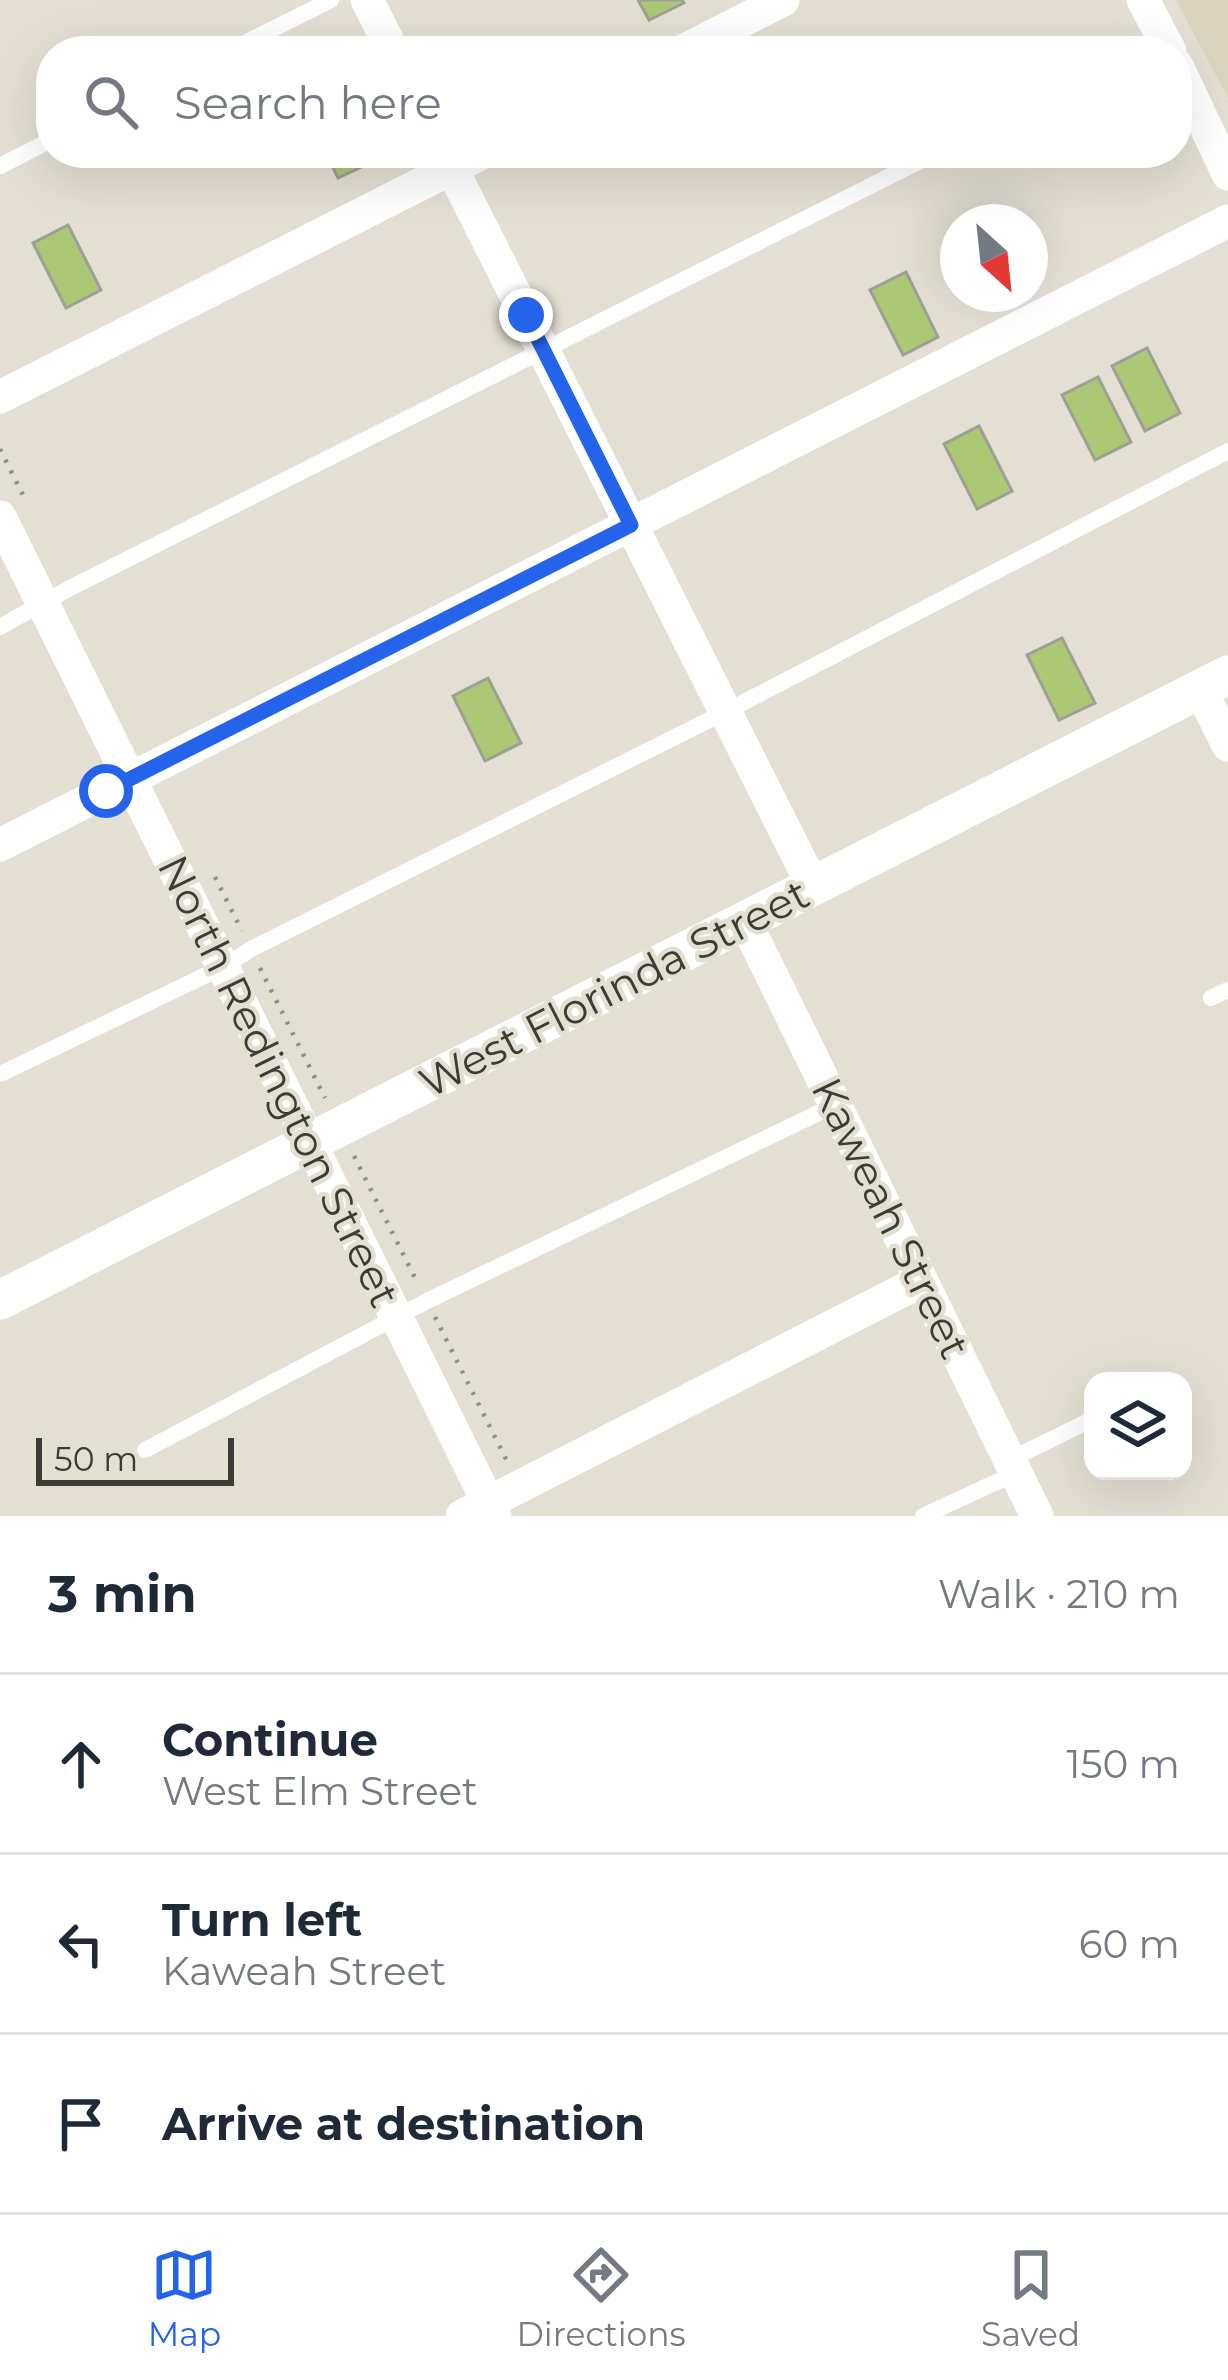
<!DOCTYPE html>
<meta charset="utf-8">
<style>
:root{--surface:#fff;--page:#f2f2f3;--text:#1f2937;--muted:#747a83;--line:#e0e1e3;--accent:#2563eb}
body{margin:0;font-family:Montserrat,sans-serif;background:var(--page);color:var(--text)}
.controls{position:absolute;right:36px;bottom:36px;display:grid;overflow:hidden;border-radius:24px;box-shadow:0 12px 48px #0002}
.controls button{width:108px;height:108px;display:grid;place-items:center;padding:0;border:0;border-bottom:3px solid var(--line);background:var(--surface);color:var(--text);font:60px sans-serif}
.compass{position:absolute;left:940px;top:204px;width:108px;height:108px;border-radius:50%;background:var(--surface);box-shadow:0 12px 48px #0002;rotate:153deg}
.scale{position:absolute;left:36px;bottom:30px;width:198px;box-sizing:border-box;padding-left:12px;border:6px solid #3d3b36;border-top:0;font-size:33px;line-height:42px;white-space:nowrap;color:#3d3b36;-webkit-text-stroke:9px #e4dfd3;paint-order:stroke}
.stop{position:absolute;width:36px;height:36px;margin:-27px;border:9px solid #2563eb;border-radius:50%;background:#fff}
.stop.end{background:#2563eb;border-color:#fff;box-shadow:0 3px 12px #0008}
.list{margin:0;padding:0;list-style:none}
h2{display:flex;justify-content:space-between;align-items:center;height:156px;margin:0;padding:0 48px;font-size:51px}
h2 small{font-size:39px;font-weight:400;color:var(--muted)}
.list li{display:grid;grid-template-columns:78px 1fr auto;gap:36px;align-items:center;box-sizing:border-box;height:180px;padding:0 48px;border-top:3px solid var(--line)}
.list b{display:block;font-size:45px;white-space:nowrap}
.list p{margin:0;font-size:39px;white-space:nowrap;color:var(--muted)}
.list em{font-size:39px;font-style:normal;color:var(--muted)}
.icon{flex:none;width:66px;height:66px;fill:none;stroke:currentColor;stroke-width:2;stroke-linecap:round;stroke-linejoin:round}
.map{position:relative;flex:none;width:1228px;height:1516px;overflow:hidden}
.search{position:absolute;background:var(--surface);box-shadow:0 12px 48px #0002;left:36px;right:36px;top:36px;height:132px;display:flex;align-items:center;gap:30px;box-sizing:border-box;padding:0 42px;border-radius:48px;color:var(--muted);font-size:45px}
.sheet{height:696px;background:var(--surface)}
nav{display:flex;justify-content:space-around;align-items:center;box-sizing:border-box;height:168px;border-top:3px solid var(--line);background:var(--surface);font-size:33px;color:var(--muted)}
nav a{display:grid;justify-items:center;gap:6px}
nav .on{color:var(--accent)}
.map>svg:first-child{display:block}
.built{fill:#dbd4c1}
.building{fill:#acc874;stroke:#9ca095;stroke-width:3}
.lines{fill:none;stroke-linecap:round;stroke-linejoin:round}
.path{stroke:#908d84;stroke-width:4.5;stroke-dasharray:3 9;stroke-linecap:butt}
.service{stroke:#fff;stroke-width:16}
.minor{stroke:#fff;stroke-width:33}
.tertiary{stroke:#fff;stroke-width:39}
.route{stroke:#2563eb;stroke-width:15}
.labels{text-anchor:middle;stroke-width:9;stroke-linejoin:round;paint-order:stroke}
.street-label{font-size:42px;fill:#3d3b36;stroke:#e4dfd3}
</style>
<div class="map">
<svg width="1228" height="1516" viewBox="0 0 1228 1516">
<rect width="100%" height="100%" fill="#e4dfd3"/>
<polygon class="built" points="1176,0 1228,0 1228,98 1186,19"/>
<g class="building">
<polygon points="638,0 682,0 684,3 649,20"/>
<polygon points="326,153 370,153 374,161 338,178"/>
<polygon points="68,225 101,290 66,308 33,243"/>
<polygon points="906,272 938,337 903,355 870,290"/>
<polygon points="1147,348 1180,413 1145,431 1112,366"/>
<polygon points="1098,377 1131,442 1095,460 1062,395"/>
<polygon points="979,426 1012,491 977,509 944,444"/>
<polygon points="1062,638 1095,703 1059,720 1027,655"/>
<polygon points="488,678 521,743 485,761 453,696"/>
</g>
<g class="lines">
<g class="path">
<polyline points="0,449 24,497"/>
<polyline points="215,877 242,931"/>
<polyline points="260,968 325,1098"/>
<polyline points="354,1156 416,1280"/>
<polyline points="435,1317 508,1463"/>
</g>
<g class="service">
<polyline points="229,51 331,0"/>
<polyline points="1137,51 1164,38"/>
<polyline points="0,166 51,140"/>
<polyline points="0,627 70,588 936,153"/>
<polyline points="1211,998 1228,990"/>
<polyline points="0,1074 223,967 251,949 725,712 1228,451"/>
<polyline points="145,1450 427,1301 835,1105"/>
<polyline points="1009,1460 1093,1419"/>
<polyline points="923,1516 1016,1473"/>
</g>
<g class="minor">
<polyline points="367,0 393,51"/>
<polyline points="1143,0 1170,51"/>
<polyline points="683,51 783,0"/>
<polyline points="1177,66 1228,174"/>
<polyline points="444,153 813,886"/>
<polyline points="0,397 482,153"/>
<polyline points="0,517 495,1516"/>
<polyline points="1200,689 1228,745"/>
<polyline points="0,845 1228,221"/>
<polyline points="745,921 1037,1516"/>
<polyline points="462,1516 921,1281"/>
</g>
<polyline class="tertiary" points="0,1300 1228,675"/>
</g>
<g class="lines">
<polyline class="route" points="106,791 631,525 526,315"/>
</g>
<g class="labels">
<g class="street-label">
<text transform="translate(614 988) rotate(-27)" y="15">West Florinda Street</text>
<text transform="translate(279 1081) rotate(64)" y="15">North Redington Street</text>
<text transform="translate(891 1218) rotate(64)" y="15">Kaweah Street</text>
</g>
</g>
</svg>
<div class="controls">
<button><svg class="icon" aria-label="layers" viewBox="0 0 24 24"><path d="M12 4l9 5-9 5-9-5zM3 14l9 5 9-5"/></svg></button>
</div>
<svg class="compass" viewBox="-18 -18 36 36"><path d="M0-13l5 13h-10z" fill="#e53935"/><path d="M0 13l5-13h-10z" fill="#747a83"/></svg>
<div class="scale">50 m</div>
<div class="stop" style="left:106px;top:791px"></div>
<div class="stop end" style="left:526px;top:315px"></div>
<div class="search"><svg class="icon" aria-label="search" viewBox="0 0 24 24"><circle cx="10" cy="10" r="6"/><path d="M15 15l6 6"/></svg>Search here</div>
</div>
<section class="sheet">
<h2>3 min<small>Walk · 210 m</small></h2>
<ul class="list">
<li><svg class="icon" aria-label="ahead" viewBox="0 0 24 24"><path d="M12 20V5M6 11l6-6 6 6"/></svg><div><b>Continue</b><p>West Elm Street</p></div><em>150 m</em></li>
<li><svg class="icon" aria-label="left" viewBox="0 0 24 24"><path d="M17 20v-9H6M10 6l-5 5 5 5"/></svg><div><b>Turn left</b><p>Kaweah Street</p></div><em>60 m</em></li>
<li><svg class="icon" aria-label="arrive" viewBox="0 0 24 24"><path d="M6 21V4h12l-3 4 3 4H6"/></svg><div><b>Arrive at destination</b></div></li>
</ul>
</section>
<nav>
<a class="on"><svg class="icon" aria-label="map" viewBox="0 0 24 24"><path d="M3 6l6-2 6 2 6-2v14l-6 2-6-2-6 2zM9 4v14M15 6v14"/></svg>Map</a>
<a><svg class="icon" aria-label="directions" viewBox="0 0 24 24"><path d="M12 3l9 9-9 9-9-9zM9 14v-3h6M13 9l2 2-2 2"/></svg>Directions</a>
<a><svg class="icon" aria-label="saved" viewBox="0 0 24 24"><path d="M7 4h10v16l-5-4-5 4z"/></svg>Saved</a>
</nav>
